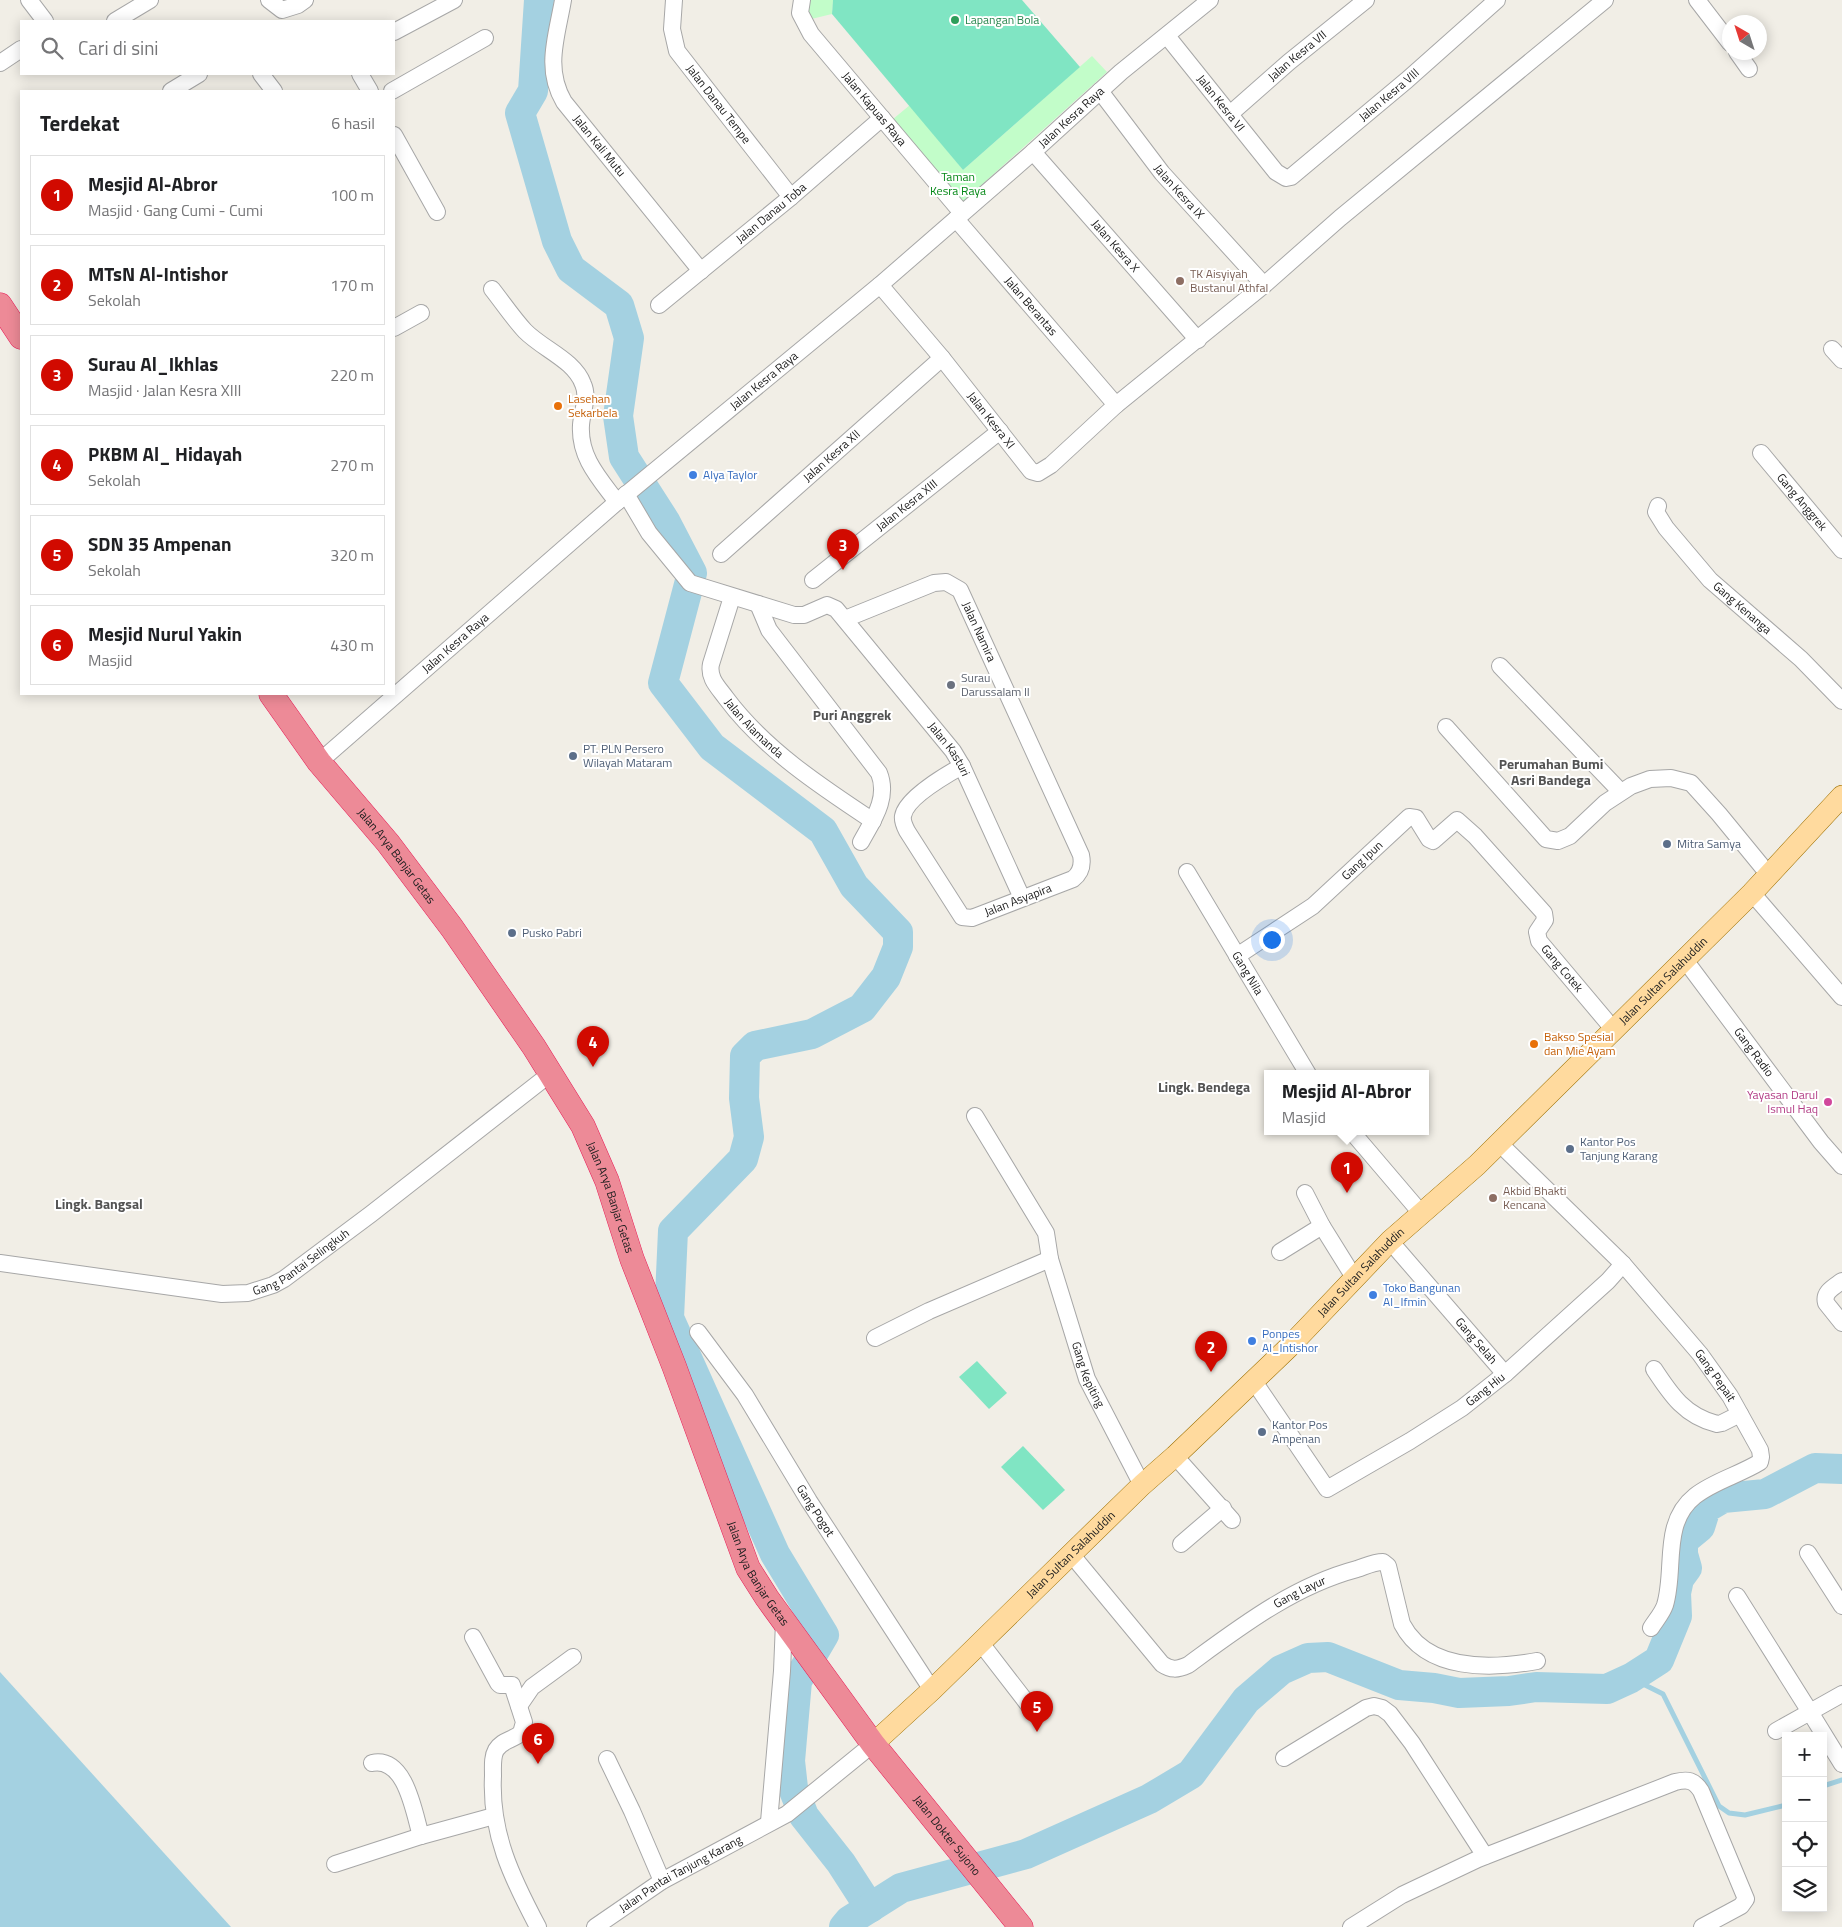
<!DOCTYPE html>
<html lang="id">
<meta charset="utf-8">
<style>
:root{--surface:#fff;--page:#f2f2f2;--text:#202124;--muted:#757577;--line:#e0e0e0;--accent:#d10a00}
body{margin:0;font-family:"Titillium Web",sans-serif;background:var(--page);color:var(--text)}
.controls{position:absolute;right:15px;bottom:15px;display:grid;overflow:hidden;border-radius:0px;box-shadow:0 2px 12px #0003}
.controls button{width:45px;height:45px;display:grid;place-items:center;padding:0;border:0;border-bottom:1px solid var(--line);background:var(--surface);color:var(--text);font:25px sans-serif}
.compass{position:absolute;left:1722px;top:15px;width:45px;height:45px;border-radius:50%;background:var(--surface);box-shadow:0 2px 12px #0003;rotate:321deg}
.you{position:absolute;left:1271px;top:939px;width:18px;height:18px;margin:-12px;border:4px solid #fff;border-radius:50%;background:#1a73e8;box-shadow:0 0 0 8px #1a73e833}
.badge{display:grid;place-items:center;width:32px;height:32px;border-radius:50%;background:var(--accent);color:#fff;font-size:16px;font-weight:700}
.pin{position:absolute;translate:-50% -41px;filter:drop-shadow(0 1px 2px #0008)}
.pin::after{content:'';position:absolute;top:26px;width:18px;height:15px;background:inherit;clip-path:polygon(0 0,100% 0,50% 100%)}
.popup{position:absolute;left:1264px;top:1070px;width:165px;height:65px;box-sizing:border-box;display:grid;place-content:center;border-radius:0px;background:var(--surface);filter:drop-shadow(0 1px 4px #0005);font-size:16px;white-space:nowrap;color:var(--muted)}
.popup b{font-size:19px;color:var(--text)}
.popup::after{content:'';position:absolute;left:50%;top:100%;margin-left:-10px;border:10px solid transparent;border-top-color:var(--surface)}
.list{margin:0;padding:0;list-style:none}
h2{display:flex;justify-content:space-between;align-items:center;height:65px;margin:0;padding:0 20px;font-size:21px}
h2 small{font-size:16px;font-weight:400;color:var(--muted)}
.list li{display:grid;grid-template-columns:32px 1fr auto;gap:15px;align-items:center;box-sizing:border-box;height:80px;margin:0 10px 10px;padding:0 10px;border:1px solid var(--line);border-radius:0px}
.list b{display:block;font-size:19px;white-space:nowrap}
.list p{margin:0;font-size:16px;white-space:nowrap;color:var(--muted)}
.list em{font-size:16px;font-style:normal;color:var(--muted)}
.icon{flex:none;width:28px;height:28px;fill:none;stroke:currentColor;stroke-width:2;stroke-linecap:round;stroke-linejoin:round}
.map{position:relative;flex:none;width:1842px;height:1927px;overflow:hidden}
.search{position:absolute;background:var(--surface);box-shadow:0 2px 12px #0003;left:20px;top:20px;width:375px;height:55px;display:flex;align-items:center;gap:12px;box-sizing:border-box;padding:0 18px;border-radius:0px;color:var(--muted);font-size:19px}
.panel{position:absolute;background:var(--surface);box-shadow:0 2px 12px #0003;left:20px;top:90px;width:375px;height:605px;border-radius:0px}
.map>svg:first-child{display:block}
.park{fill:#c2fdc9}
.pitch{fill:#80e5c3}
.water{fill:#a4d1e1}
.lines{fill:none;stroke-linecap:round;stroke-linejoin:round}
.stream{stroke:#a4d1e1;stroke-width:5}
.river{stroke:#a4d1e1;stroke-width:30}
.minor-casing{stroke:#a7a7a7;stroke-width:18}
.major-casing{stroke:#9d7000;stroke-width:22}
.highway-casing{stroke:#e71c57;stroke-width:25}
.minor{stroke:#fff;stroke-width:16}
.major{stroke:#ffda9e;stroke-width:21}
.highway{stroke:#ed8a97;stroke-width:24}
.leisure-dot{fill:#2e9e5b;stroke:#fff;stroke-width:2}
.education-dot{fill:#8d6e63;stroke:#fff;stroke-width:2}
.food-dot{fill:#e8710a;stroke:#fff;stroke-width:2}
.shop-dot{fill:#3f7fe0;stroke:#fff;stroke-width:2}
.worship-dot{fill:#6b7280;stroke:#fff;stroke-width:2}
.service-dot{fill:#5c6f8a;stroke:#fff;stroke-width:2}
.hotel-dot{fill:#d1479c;stroke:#fff;stroke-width:2}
.labels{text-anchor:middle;stroke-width:4;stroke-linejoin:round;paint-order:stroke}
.leisure-label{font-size:12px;fill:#27864d;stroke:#fff;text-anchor:start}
.street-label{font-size:12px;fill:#202020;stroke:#fff}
.park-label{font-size:12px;fill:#048816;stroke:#fff}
.education-label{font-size:12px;fill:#785e54;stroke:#fff;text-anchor:start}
.food-label{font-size:12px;fill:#c56008;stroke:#fff;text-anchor:start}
.shop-label{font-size:12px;fill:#366cbe;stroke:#fff;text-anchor:start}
.worship-label{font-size:12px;fill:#5b616d;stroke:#fff;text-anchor:start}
.service-label{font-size:12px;fill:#4e5e75;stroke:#fff;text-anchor:start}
.hotel-label{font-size:12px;fill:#b23c85;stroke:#fff;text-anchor:end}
.neighbourhood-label{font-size:14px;font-weight:bold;fill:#535353;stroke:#fff}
</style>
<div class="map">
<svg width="1842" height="1927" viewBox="0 0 1842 1927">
<rect width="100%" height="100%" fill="#f1eee6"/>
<g class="park">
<polygon points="805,0 833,0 832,14 803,21"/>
<polygon points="1092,56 1107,72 957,207 887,124 910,105 963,170"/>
</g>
<g class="pitch">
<polygon points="833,0 1022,0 1080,67 963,170 832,14"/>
<polygon points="977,1361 1007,1393 989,1409 959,1377"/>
<polygon points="1023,1446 1065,1490 1043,1510 1001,1467"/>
</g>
<polygon class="water" points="0,1672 231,1927 0,1927"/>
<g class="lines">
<g class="stream">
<polyline points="1631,1678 1663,1694 1719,1806 1729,1813 1745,1815 1786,1805"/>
<polyline points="1823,1786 1842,1780"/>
</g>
<g class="river">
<polyline points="539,0 533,91 520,113 557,241 571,269 619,305 629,338 618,416 624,457 665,521 692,573 663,683 712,747 823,831 854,886 898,932 898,947 886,977 862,1008 812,1034 755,1046 745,1056 744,1098 749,1137 743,1159 673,1231 669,1318 775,1554 824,1635 797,1681 790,1761 793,1788 804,1816 841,1863 870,1908"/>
<polyline points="844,1927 849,1921 901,1888 1026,1854 1149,1799 1191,1774 1246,1700 1281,1670 1308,1658 1328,1657 1399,1685 1434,1688 1459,1693 1509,1691 1536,1687 1607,1689 1631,1678 1659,1660 1677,1616 1676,1593 1679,1579 1687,1568 1683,1554 1683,1541 1700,1527 1706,1508 1723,1498 1765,1494 1815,1468 1842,1469"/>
</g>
<g class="minor-casing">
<g id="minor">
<polyline points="29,0 45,21"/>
<polyline points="269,0 282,10 298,5 305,0"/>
<path id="s1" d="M 563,0 C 557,36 544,68 564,102 L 701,271"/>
<path id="s2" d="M 674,0 L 672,29 L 677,51 L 791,197"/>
<path id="s3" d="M 802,0 L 800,13 L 811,34 L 962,213"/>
<polyline points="1697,0 1730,43"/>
<polyline points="115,21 150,0"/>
<polyline points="394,32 454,0"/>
<path id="s4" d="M 1167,36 L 1276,172 L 1286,178 L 1291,177 L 1407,80 L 1497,0"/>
<polyline points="1737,52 1749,69"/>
<polyline points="0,63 21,49"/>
<polyline points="261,74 274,91"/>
<polyline points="360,74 370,91"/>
<polyline points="171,91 199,74"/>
<polyline points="392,91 485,38"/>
<path id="s5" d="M 1100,91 L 1162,173 L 1264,285"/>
<path id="s6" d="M 1230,114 L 1289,62 L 1366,0"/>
<polyline points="394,135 437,212"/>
<path id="s7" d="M 1033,152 L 1198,340"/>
<path id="s8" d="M 956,219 L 1116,405 L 1264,285 L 1340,218 L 1605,0"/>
<path id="s9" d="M 880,285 L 942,358 L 1031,471 L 1038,473 L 1051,465 L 1116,405"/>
<path d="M 492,289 C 503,303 513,318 525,331 C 544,350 574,360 583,384 C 589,397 582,411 581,425 C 579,457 599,478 617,502"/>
<path id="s10" d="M 659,305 L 791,197 L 882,118"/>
<polyline points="394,328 421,313"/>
<polyline points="1832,349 1842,360"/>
<path id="s11" d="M 1761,453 L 1842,550"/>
<path id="s12" d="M 626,494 L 649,533 L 690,583 L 794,615 L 804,615 L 827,605 L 836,609 L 953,751 L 962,766 L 1022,898"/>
<path id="s13" d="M 1658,506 L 1656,512 L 1666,528 L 1710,580 L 1801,659 L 1842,701"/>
<path id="s14" d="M 721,554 L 942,358"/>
<path id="s15" d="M 813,580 L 1000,431"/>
<path id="s16" d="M 732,597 L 711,664 C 708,678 718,687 726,698 C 764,749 820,786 873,821"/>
<path d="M 758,604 L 769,630 L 879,773 C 889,798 873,820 861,842"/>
<path id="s17" d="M 845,619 L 934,583 L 946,582 L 960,590 L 1081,855 C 1083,865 1081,873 1073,879 L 972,918 L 962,917 L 907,831 C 905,827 902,821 903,816 C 906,798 946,775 962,766"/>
<polyline points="1500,666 1620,791"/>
<polyline points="1446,727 1546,839 1558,841 1570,836 1605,803 1631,786 1650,779 1671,778 1691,783 1719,814 1769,875"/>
<path id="s18" d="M 319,762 L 617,502 L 880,285 L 1033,152 L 1121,72 L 1210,0"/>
<path id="s19" d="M 1187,872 L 1308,1074"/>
<polyline points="1752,893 1842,997"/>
<path id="s20" d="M 1237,956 L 1313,906 L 1409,817 L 1416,818 L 1429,839 L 1433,841 L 1457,820 L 1475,836 L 1544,913 L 1545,920 L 1537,932 L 1539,941 L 1614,1030"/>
<path id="s21" d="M 1685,960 L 1821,1142 L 1842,1166"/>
<path id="s22" d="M 975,1116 L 1046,1233 L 1050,1259 L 1087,1379 L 1142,1485"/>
<polyline points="1352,1132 1421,1213"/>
<path id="s23" d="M 1499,1143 L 1623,1264 L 1700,1354 L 1730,1396 L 1760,1450 L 1761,1457 L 1760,1462 C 1739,1475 1714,1481 1695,1496 C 1661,1523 1676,1569 1665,1605 C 1662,1614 1655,1621 1651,1628"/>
<polyline points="1305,1193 1322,1226 1355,1279"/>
<path id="s24" d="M 1390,1241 L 1505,1374"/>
<polyline points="1280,1252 1322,1226"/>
<path id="s25" d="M 0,1263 L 222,1294 L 248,1293 L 273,1285 L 284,1279 L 371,1214 L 550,1074"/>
<path d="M 1842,1281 C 1834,1287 1823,1292 1826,1303 L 1842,1323"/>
<path id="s26" d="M 698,1332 L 745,1395 L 809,1501 L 932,1690"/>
<polyline points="875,1338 929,1311 1050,1259"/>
<path d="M 1654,1369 C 1671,1395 1685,1416 1717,1424 L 1722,1423 L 1740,1414"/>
<path id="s27" d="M 1253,1380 L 1327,1489 L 1410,1441 L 1462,1408 L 1505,1374 L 1608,1281 L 1623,1264"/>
<polyline points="1175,1456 1232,1520"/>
<polyline points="1181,1544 1223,1508"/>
<polyline points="1808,1553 1842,1606"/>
<path id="s28" d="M 1071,1554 L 1162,1664 C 1171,1670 1177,1670 1188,1665 C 1240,1627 1293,1586 1357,1569 C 1366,1566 1374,1562 1383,1562 L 1388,1566 L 1402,1624 C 1427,1672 1492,1669 1537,1661"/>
<polyline points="1737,1596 1810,1712 1842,1694"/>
<path d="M 473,1637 L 498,1683 L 500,1685 L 512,1685 L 524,1722 L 521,1733 C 513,1740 502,1740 496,1750 C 492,1757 493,1767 493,1776 C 490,1833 512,1878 538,1927"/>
<polyline points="980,1642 1034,1712"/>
<polyline points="519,1706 532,1687 573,1657"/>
<polyline points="1776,1731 1810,1712 1842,1764"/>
<polyline points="1284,1758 1366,1708 1374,1706 1382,1708 1390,1714 1412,1743 1485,1856"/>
<polyline points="607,1759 632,1811 662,1881"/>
<path d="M 372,1763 C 406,1756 414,1813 421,1836"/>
<polyline points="769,1822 782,1671 784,1622"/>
<polyline points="335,1864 421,1836 494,1816"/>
<path id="s29" d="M 595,1927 L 662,1881 L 787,1814 L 873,1744"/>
<path d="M 1351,1927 L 1402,1895 L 1478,1859 L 1675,1782 C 1688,1779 1694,1780 1701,1791 L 1746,1899 L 1741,1906 L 1702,1927"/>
</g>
</g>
<g class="major-casing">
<g id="major">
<path id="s30" d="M 873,1744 L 932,1690 L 1142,1485 L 1175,1456 L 1289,1347 L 1390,1241 L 1477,1165 L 1752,893 L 1842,796"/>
</g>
</g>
<g class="highway-casing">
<g id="highway">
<polyline points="0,305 21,337"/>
<path id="s31" d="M 271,694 L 319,762 L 388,843 L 452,928 L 534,1047 L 583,1126 L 607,1181 L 632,1259 L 674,1366 L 748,1568 L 767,1598 L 873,1744 L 1021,1927"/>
</g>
</g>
<use href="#minor" class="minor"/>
<use href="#major" class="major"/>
<use href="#highway" class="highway"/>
</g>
<circle class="leisure-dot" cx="955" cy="20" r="5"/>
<g class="education-dot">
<circle cx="1180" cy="281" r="5"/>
<circle cx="1493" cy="1198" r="5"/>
</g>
<g class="food-dot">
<circle cx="558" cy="406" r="5"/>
<circle cx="1534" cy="1044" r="5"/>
</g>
<g class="shop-dot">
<circle cx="693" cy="475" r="5"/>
<circle cx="1373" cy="1295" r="5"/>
<circle cx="1252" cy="1341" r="5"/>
</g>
<circle class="worship-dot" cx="951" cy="685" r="5"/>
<g class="service-dot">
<circle cx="573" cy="756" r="5"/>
<circle cx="1667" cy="844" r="5"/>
<circle cx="512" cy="933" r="5"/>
<circle cx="1570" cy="1149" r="5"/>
<circle cx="1262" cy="1432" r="5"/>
</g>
<circle class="hotel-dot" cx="1828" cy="1102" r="5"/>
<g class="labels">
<g class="leisure-label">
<text x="965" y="24">Lapangan Bola</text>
</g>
<g class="street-label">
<text dy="4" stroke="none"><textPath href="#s6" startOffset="89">Jalan Kesra VII</textPath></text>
<text dy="4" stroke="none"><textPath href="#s4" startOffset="319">Jalan Kesra VIII</textPath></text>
<text dy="4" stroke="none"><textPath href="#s2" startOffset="119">Jalan Danau Tempe</textPath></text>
<text dy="4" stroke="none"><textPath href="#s4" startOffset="86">Jalan Kesra VI</textPath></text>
<text dy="4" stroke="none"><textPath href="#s3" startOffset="135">Jalan Kapuas Raya</textPath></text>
<text dy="4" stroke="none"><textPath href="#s18" startOffset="991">Jalan Kesra Raya</textPath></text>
<text dy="4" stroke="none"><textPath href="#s1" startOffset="161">Jalan Kali Mutu</textPath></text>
<text dy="4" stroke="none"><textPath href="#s5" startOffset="128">Jalan Kesra IX</textPath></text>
<text dy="4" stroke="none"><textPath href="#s10" startOffset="145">Jalan Danau Toba</textPath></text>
<text dy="4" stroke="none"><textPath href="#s7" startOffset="125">Jalan Kesra X</textPath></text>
<text dy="4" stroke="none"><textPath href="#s8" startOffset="115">Jalan Berantas</textPath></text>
<text dy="4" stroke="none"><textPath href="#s18" startOffset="586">Jalan Kesra Raya</textPath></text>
<text dy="4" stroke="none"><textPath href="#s9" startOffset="175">Jalan Kesra XI</textPath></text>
<text dy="4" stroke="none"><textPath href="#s14" startOffset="148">Jalan Kesra XII</textPath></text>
<text dy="4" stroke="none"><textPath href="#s11" startOffset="64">Gang Anggrek</textPath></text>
<text dy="4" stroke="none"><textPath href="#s15" startOffset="120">Jalan Kesra XIII</textPath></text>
<text dy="4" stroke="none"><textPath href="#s13" startOffset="136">Gang Kenanga</textPath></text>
<text dy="4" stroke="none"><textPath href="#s17" startOffset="170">Jalan Namira</textPath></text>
<text dy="4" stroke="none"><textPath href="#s18" startOffset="181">Jalan Kesra Raya</textPath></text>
<text dy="4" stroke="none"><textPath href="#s16" startOffset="150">Jalan Alamanda</textPath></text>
<text dy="4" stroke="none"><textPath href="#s12" startOffset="444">Jalan Kasturi</textPath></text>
<text dy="4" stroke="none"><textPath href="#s31" startOffset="205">Jalan Arya Banjar Getas</textPath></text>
<text dy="4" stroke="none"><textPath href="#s20" startOffset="158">Gang Ipun</textPath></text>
<text transform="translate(1018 900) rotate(-21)" y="4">Jalan Asyapira</text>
<text dy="4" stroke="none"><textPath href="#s20" startOffset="484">Gang Cotek</textPath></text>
<text dy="4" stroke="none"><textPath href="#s19" startOffset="118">Gang Nila</textPath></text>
<text dy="4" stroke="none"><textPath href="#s30" startOffset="1099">Jalan Sultan Salahuddin</textPath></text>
<text dy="4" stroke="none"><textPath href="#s21" startOffset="115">Gang Radio</textPath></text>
<text dy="4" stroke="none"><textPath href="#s31" startOffset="610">Jalan Arya Banjar Getas</textPath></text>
<text dy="4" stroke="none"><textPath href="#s25" startOffset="312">Gang Pantai Selingkuh</textPath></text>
<text dy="4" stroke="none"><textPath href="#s30" startOffset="679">Jalan Sultan Salahuddin</textPath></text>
<text dy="4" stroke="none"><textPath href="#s24" startOffset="132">Gang Selah</textPath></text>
<text dy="4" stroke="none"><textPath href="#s22" startOffset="285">Gang Kepiting</textPath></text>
<text dy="4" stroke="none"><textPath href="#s23" startOffset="318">Gang Pepait</textPath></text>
<text dy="4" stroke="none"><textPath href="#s27" startOffset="319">Gang Hiu</textPath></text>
<text dy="4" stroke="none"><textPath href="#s26" startOffset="214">Gang Pogot</textPath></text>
<text dy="4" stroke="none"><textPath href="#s30" startOffset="274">Jalan Sultan Salahuddin</textPath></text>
<text dy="4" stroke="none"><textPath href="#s31" startOffset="1015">Jalan Arya Banjar Getas</textPath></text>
<text dy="4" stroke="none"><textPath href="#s28" startOffset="304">Gang Layur</textPath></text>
<text dy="4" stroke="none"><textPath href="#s31" startOffset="1339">Jalan Dokter Sujono</textPath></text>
<text dy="4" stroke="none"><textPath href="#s29" startOffset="101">Jalan Pantai Tanjung Karang</textPath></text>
</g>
<g class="park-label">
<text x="958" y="181">Taman<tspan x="958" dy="14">Kesra Raya</tspan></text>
</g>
<g class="education-label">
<text x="1190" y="278">TK Aisyiyah<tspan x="1190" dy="14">Bustanul Athfal</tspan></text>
<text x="1503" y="1195">Akbid Bhakti<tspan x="1503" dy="14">Kencana</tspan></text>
</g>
<g class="food-label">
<text x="568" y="403">Lasehan<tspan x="568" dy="14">Sekarbela</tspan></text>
<text x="1544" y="1041">Bakso Spesial<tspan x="1544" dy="14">dan Mie Ayam</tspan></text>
</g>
<g class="shop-label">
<text x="703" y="479">Alya Taylor</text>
<text x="1383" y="1292">Toko Bangunan<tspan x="1383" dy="14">Al_Ifmin</tspan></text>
<text x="1262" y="1338">Ponpes<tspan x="1262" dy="14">Al_Intishor</tspan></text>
</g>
<g class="worship-label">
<text x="961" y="682">Surau<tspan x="961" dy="14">Darussalam II</tspan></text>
</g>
<g class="service-label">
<text x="583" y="753">PT. PLN Persero<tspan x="583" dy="14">Wilayah Mataram</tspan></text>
<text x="1677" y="848">Mitra Samya</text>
<text x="522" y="937">Pusko Pabri</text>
<text x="1580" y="1146">Kantor Pos<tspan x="1580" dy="14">Tanjung Karang</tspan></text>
<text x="1272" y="1429">Kantor Pos<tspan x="1272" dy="14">Ampenan</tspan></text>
</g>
<g class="hotel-label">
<text x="1818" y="1099">Yayasan Darul<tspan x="1818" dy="14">Ismul Haq</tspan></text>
</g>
<g class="neighbourhood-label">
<text x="852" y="720">Puri Anggrek</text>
<text x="1551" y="769">Perumahan Bumi<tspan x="1551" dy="16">Asri Bandega</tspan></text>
<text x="1204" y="1092">Lingk. Bendega</text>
<text x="99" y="1209">Lingk. Bangsal</text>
</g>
</g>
</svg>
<div class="controls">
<button>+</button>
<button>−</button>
<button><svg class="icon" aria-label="locate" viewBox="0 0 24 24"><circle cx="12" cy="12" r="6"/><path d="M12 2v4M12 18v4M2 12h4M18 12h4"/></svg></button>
<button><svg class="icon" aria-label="layers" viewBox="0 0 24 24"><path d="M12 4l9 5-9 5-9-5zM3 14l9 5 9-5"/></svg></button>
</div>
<svg class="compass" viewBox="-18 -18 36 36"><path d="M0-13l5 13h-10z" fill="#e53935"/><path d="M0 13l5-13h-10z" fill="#757577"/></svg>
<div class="you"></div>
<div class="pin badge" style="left:1347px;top:1193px">1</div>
<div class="popup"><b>Mesjid Al-Abror</b>Masjid</div>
<div class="pin badge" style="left:1211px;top:1372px">2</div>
<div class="pin badge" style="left:843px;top:570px">3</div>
<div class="pin badge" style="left:593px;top:1067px">4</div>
<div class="pin badge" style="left:1037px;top:1732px">5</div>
<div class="pin badge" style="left:538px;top:1764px">6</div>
<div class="search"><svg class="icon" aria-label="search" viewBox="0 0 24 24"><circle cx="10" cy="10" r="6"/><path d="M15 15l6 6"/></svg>Cari di sini</div>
<section class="panel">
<h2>Terdekat<small>6 hasil</small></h2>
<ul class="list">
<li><span class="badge">1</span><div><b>Mesjid Al-Abror</b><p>Masjid · Gang Cumi - Cumi</p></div><em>100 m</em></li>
<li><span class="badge">2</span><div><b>MTsN Al-Intishor</b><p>Sekolah</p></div><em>170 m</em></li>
<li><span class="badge">3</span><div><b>Surau Al_Ikhlas</b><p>Masjid · Jalan Kesra XIII</p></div><em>220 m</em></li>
<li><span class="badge">4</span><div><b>PKBM Al_ Hidayah</b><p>Sekolah</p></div><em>270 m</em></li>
<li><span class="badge">5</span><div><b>SDN 35 Ampenan</b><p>Sekolah</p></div><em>320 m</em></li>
<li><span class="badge">6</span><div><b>Mesjid Nurul Yakin</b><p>Masjid</p></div><em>430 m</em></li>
</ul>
</section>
</div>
